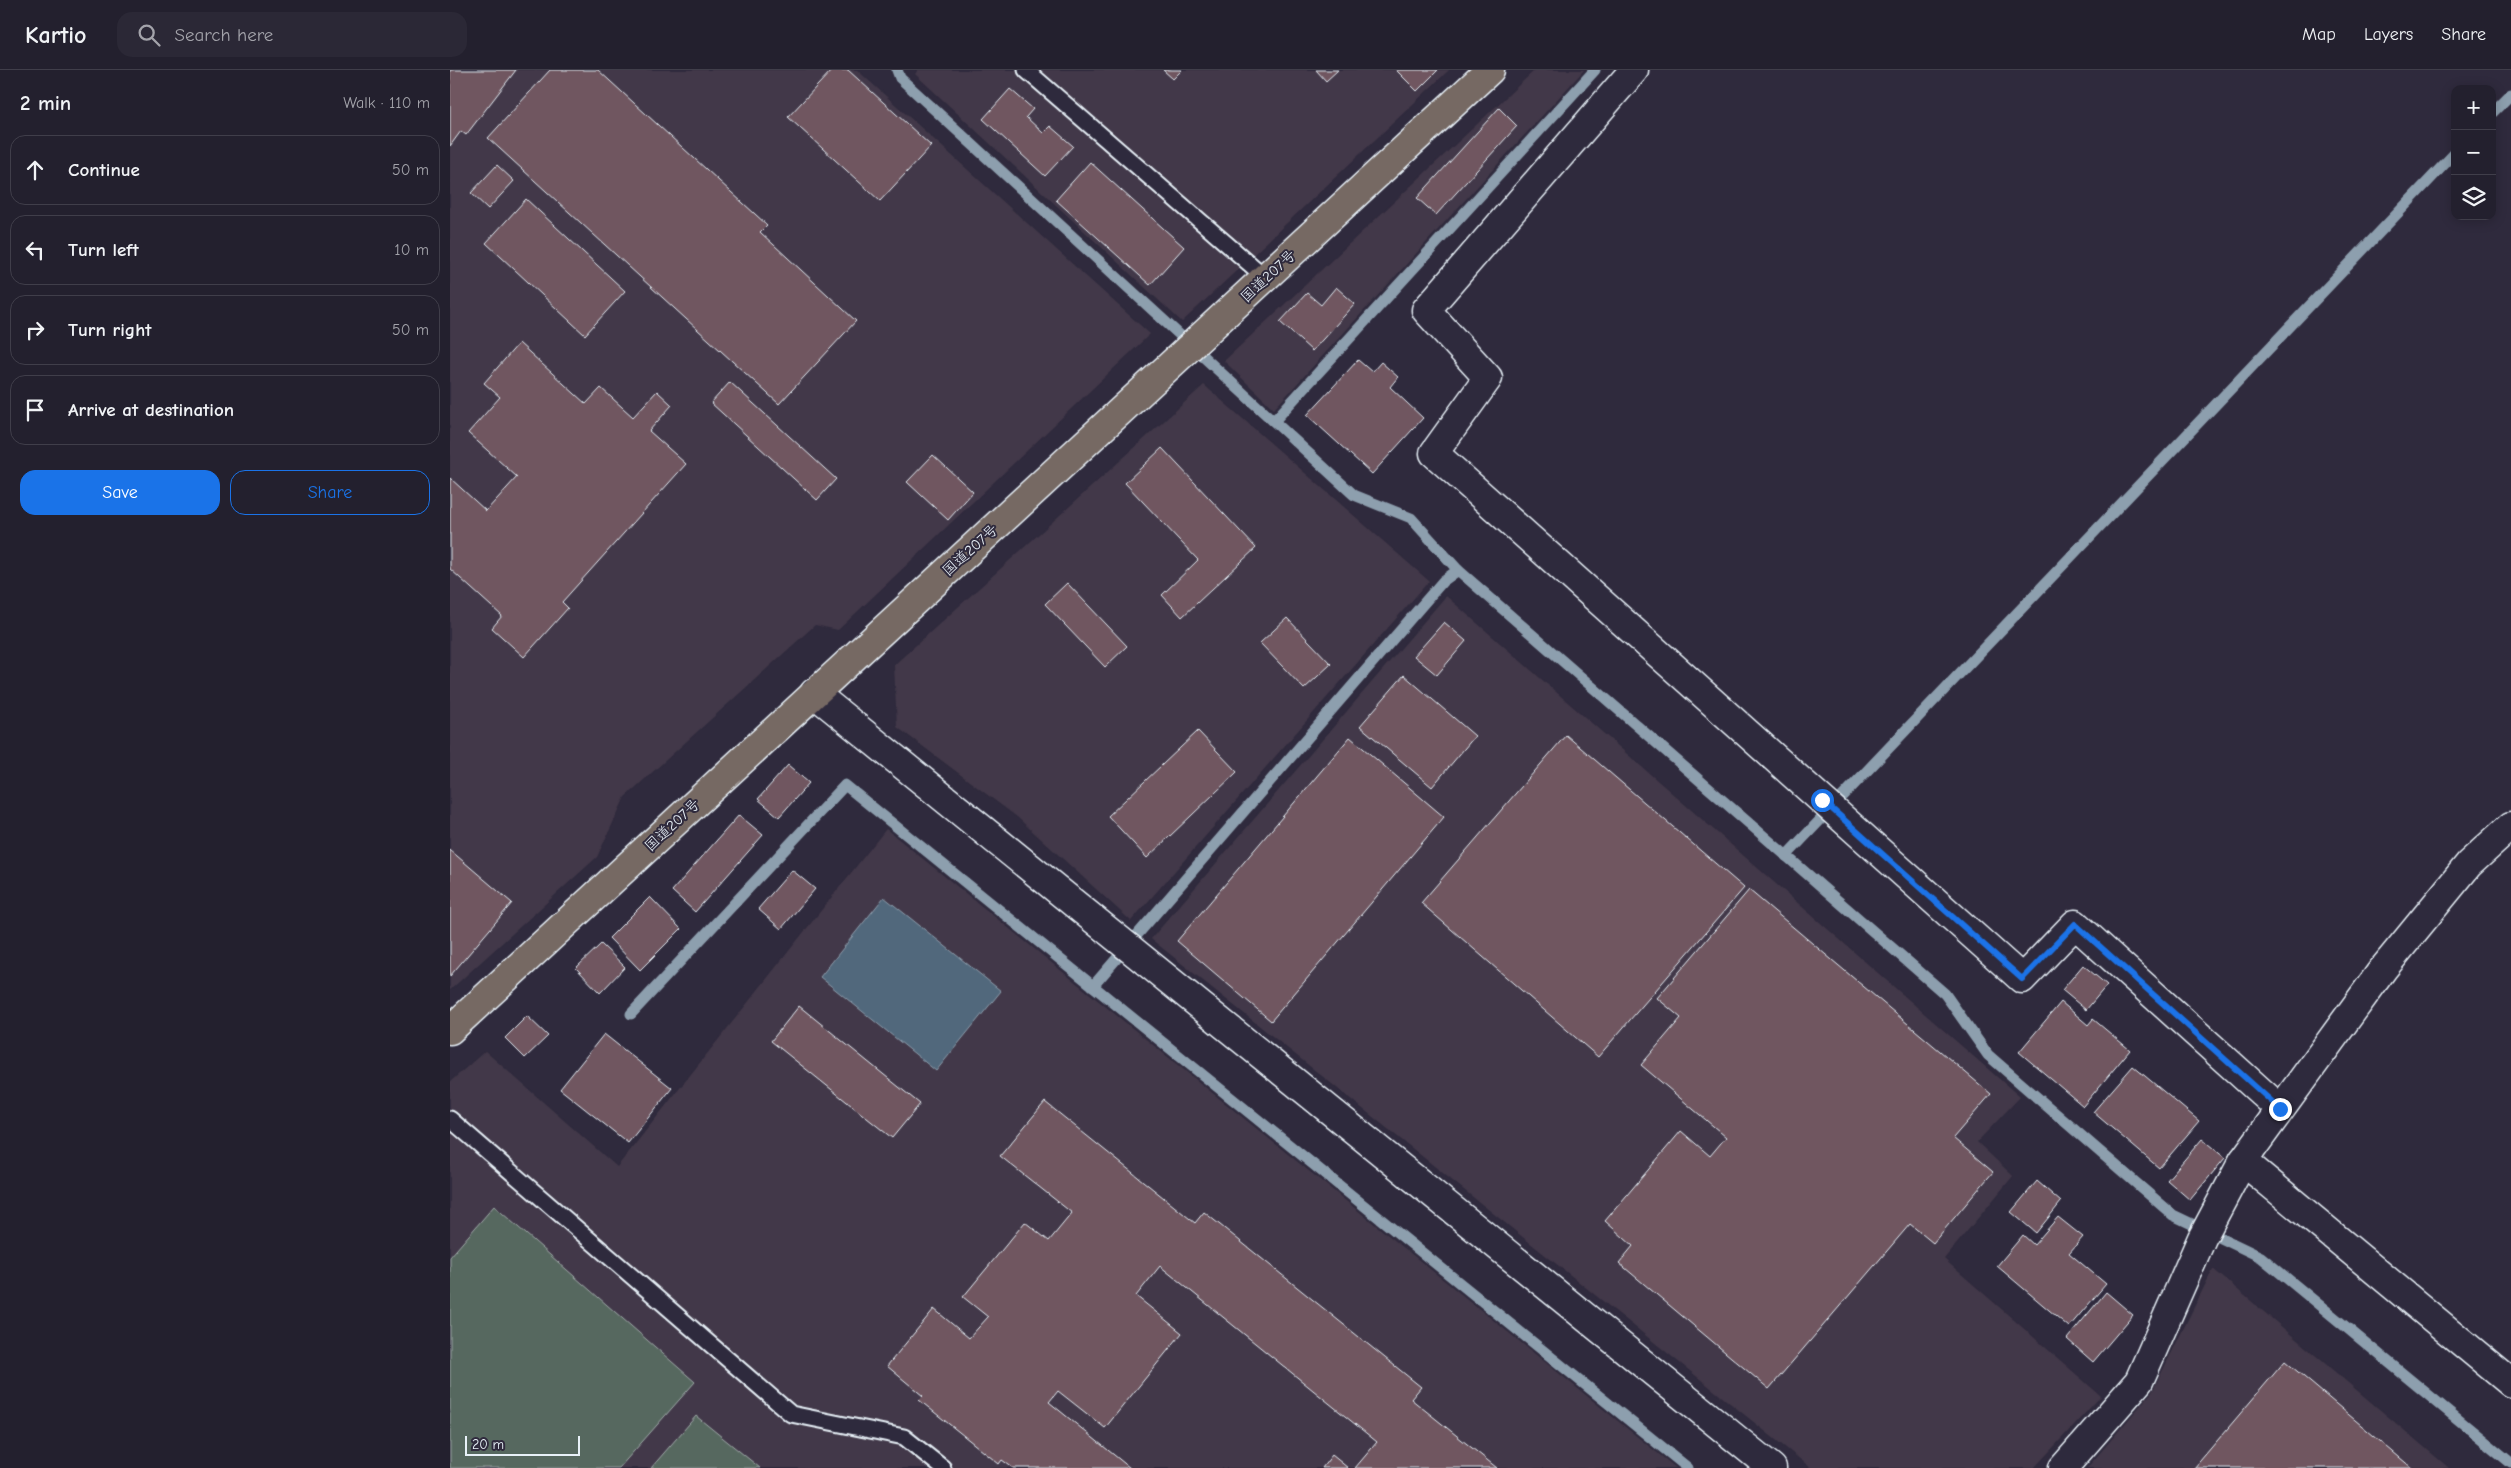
<!DOCTYPE html>
<meta charset="utf-8">
<style>
:root{--surface:#23202e;--page:#2b2836;--text:#f1f3f6;--muted:#a3a3aa;--line:#403e4a;--accent:#1a73e8}
body{margin:0;font-family:"Comic Neue","Klee One",sans-serif;background:var(--page);color:var(--text)}
.controls{position:absolute;right:15px;top:15px;display:grid;overflow:hidden;border-radius:10px;box-shadow:0 2px 12px #0003}
.controls button{width:45px;height:45px;display:grid;place-items:center;padding:0;border:0;border-bottom:1px solid var(--line);background:var(--surface);color:var(--text);font:25px sans-serif}
.scale{position:absolute;left:15px;bottom:12px;width:115px;box-sizing:border-box;padding-left:5px;border:2px solid #e8f1f8;border-top:0;font-size:14px;line-height:18px;white-space:nowrap;color:#e8f1f8;-webkit-text-stroke:4px #2f2a3d;paint-order:stroke}
.stop{position:absolute;width:15px;height:15px;margin:-11px;border:4px solid #1a73e8;border-radius:50%;background:#fff}
.stop.end{background:#1a73e8;border-color:#fff;box-shadow:0 1px 5px #0008}
.list{margin:0;padding:0;list-style:none}
h2{display:flex;justify-content:space-between;align-items:center;height:65px;margin:0;padding:0 20px;font-size:21px}
h2 small{font-size:16px;font-weight:400;color:var(--muted)}
.list li{display:grid;grid-template-columns:32px 1fr auto;gap:15px;align-items:center;box-sizing:border-box;height:70px;margin:0 10px 10px;padding:0 10px;border:1px solid var(--line);border-radius:15px}
.list b{display:block;font-size:19px;white-space:nowrap}
.list em{font-size:16px;font-style:normal;color:var(--muted)}
.actions{display:flex;gap:10px;padding:15px 20px}
.actions a{flex:1;padding:11px 0;border:1px solid var(--accent);border-radius:15px;text-align:center;font-size:18px;color:var(--accent)}
.actions .main{background:var(--accent);color:#fff}
.icon{flex:none;width:28px;height:28px;fill:none;stroke:currentColor;stroke-width:2;stroke-linecap:round;stroke-linejoin:round}
.map{position:relative;flex:none;width:2061px;height:1398px;overflow:hidden}
header{display:flex;align-items:center;gap:30px;box-sizing:border-box;height:70px;padding:0 25px;background:var(--surface);border-bottom:1px solid var(--line)}
header strong{font-size:24px}
nav{display:flex;gap:28px;margin-inline-start:auto;font-size:18px}
.search{width:350px;height:45px;background:var(--page);display:flex;align-items:center;gap:12px;box-sizing:border-box;padding:0 18px;border-radius:15px;color:var(--muted);font-size:19px}
main{display:flex}
aside{flex:1;background:var(--surface)}
.map>svg:first-child{display:block}
.built{fill:#423848}
.green{fill:#57675e;stroke:#a0acab}
.water{fill:#51687c;stroke:#8d9fae}
.lines{fill:none;stroke-linecap:round;stroke-linejoin:round}
.stream{stroke:#8d9fae;stroke-width:11}
.building{fill:#6f5761;stroke:#e8f1f8}
.service-casing{stroke:#e8f1f8;stroke-width:19}
.minor-casing{stroke:#e8f1f8;stroke-width:31}
.tertiary-casing{stroke:#e8f1f8;stroke-width:31}
.trunk-casing{stroke:#e8f1f8;stroke-width:31}
.service{stroke:#2f2a3d;stroke-width:15}
.minor{stroke:#2f2a3d;stroke-width:28}
.tertiary{stroke:#2f2a3d;stroke-width:28}
.trunk{stroke:#766964;stroke-width:28}
.route{stroke:#1a73e8;stroke-width:6}
.labels{text-anchor:middle;stroke-width:4;stroke-linejoin:round;paint-order:stroke}
.street-label{font-size:15px;fill:#e8f1f8;stroke:#2f2a3d}
</style>
<header>
<strong>Kartio</strong>
<div class="search"><svg class="icon" aria-label="search" viewBox="0 0 24 24"><circle cx="10" cy="10" r="6"/><path d="M15 15l6 6"/></svg>Search here</div>
<nav><a>Map</a><a>Layers</a><a>Share</a></nav>
</header>
<main>
<aside>
<h2>2 min<small>Walk · 110 m</small></h2>
<ul class="list">
<li><svg class="icon" aria-label="ahead" viewBox="0 0 24 24"><path d="M12 20V5M6 11l6-6 6 6"/></svg><div><b>Continue</b></div><em>50 m</em></li>
<li><svg class="icon" aria-label="left" viewBox="0 0 24 24"><path d="M17 20v-9H6M10 6l-5 5 5 5"/></svg><div><b>Turn left</b></div><em>10 m</em></li>
<li><svg class="icon" aria-label="right" viewBox="0 0 24 24"><path d="M7 20v-9h11M14 6l5 5-5 5"/></svg><div><b>Turn right</b></div><em>50 m</em></li>
<li><svg class="icon" aria-label="arrive" viewBox="0 0 24 24"><path d="M6 21V4h12l-3 4 3 4H6"/></svg><div><b>Arrive at destination</b></div></li>
</ul>
<div class="actions"><a class="main">Save</a><a>Share</a></div>
</aside>
<div class="map">
<svg width="2061" height="1398" viewBox="0 0 2061 1398">
<rect width="100%" height="100%" fill="#2f2a3d"/>
<filter id="ink" filterUnits="userSpaceOnUse"><feTurbulence type="fractalNoise" baseFrequency=".02" numOctaves="2"/><feDisplacementMap in="SourceGraphic" scale="10" xChannelSelector="R" yChannelSelector="G"/><feConvolveMatrix kernelMatrix="1 2 1 2 8 2 1 2 1" color-interpolation-filters="sRGB"/></filter>
<g filter="url(#ink)">
<g class="built">
<polygon points="0,0 407,0 700,264 388,560 365,555 175,727 147,787 0,920"/>
<polygon points="468,0 999,0 732,252 465,4"/>
<polygon points="1085,0 1134,0 824,339 774,291"/>
<polygon points="754,315 979,511 681,851 567,747 447,657 444,595"/>
<polygon points="996,526 1570,1027 1527,1072 1563,1106 1494,1189 1651,1326 1584,1398 1361,1398 701,869"/>
<polygon points="436,759 1226,1398 0,1398 0,1012 35,981 167,1097"/>
<polygon points="1763,1199 1999,1398 1637,1398 1702,1322"/>
</g>
<g class="green">
<polygon points="44,1136 245,1312 169,1398 0,1398 0,1187"/>
<polygon points="246,1346 310,1398 201,1398"/>
</g>
<polygon class="water" points="434,827 551,921 486,1001 370,907"/>
<g class="lines">
<g class="stream">
<polyline points="447,0 450,8 904,425 961,448 1008,500"/>
<polyline points="2042,43 2061,24"/>
<polyline points="824,351 1145,0"/>
<polyline points="1336,786 2005,83"/>
<polyline points="643,916 993,511 1008,500 1495,924 1538,985 1723,1145 1811,1187 2061,1393"/>
<polyline points="181,944 395,715 1238,1398"/>
</g>
</g>
<g class="building">
<polygon points="0,0 66,0 16,65 11,61 0,76"/>
<polygon points="100,0 148,0 317,155 310,162 406,251 329,334 38,68"/>
<polygon points="382,0 398,0 481,76 430,131 338,47"/>
<polygon points="713,0 732,0 723,9"/>
<polygon points="866,0 888,0 876,11"/>
<polygon points="946,0 988,0 967,21"/>
<polygon points="560,19 583,39 576,47 593,63 600,56 623,76 595,106 533,49"/>
<polygon points="1049,38 1067,56 986,145 967,128"/>
<polygon points="640,92 734,177 700,215 606,130"/>
<polygon points="47,95 64,111 38,139 21,123"/>
<polygon points="76,129 175,221 135,265 36,173"/>
<polygon points="886,217 905,234 862,281 830,252 857,223 871,235"/>
<polygon points="69,273 136,334 151,318 183,347 207,321 222,335 199,361 236,394 112,532 118,538 74,587 42,558 52,546 0,499 0,408 36,441 67,407 18,363 50,327 34,313"/>
<polygon points="908,290 922,302 931,292 948,307 940,317 973,348 922,404 857,345"/>
<polygon points="280,312 386,409 367,430 261,333"/>
<polygon points="712,378 806,478 732,547 712,525 748,490 675,413"/>
<polygon points="483,385 523,422 498,450 457,412"/>
<polygon points="617,513 677,576 655,597 595,534"/>
<polygon points="837,548 881,594 854,619 810,573"/>
<polygon points="994,552 1016,571 987,605 964,586"/>
<polygon points="954,605 1025,666 982,717 910,656"/>
<polygon points="748,661 787,702 697,788 658,746"/>
<polygon points="1116,665 1294,818 1148,987 971,833"/>
<polygon points="900,667 994,747 821,951 727,871"/>
<polygon points="338,695 359,713 329,747 308,729"/>
<polygon points="289,745 313,765 245,842 222,821"/>
<polygon points="0,780 62,833 0,906"/>
<polygon points="342,800 365,819 331,859 308,839"/>
<polygon points="1299,820 1541,1024 1503,1068 1543,1102 1483,1173 1460,1154 1319,1319 1169,1193 1183,1176 1155,1151 1231,1061 1260,1086 1276,1067 1191,995 1231,948 1207,928"/>
<polygon points="200,827 231,859 190,900 159,868"/>
<polygon points="151,874 175,897 150,923 126,898"/>
<polygon points="1633,895 1657,915 1636,940 1612,920"/>
<polygon points="1611,932 1638,955 1643,949 1680,980 1633,1036 1569,982"/>
<polygon points="349,936 470,1034 442,1068 321,971"/>
<polygon points="77,946 98,966 75,988 55,968"/>
<polygon points="154,964 222,1018 178,1073 110,1019"/>
<polygon points="1683,996 1749,1051 1709,1098 1643,1042"/>
<polygon points="595,1032 745,1153 754,1142 971,1317 961,1329 1047,1398 905,1398 927,1372 710,1196 686,1226 732,1263 655,1358 608,1321 599,1332 680,1398 563,1398 552,1390 549,1394 469,1330 473,1326 437,1296 484,1239 519,1268 538,1247 513,1227 575,1152 599,1171 622,1143 550,1086"/>
<polygon points="1752,1069 1775,1088 1740,1130 1717,1110"/>
<polygon points="1587,1111 1611,1132 1586,1163 1561,1142"/>
<polygon points="1608,1147 1633,1167 1619,1183 1656,1214 1619,1257 1547,1196 1573,1165 1584,1175"/>
<polygon points="1656,1222 1683,1245 1643,1292 1617,1269"/>
<polygon points="1835,1291 1962,1398 1744,1398"/>
<polygon points="882,1385 898,1398 872,1398"/>
</g>
<g class="lines">
<g class="service-casing">
<g id="service">
<polyline points="576,0 816,208"/>
<polyline points="0,1049 341,1344 454,1367 493,1398"/>
</g>
</g>
<g class="minor-casing">
<g id="minor">
<polyline points="1184,0 976,240 1038,308 984,383 1572,909 1625,854 1830,1039"/>
<polyline points="1793,1091 2061,1313"/>
<polyline points="1613,1398 1689,1311 1752,1168 1793,1091 1933,899 2019,794 2061,756"/>
</g>
</g>
<g class="tertiary-casing">
<polyline id="tertiary" points="364,623 1322,1398"/>
</g>
<g class="trunk-casing">
<polyline id="trunk" points="0,960 1040,0"/>
</g>
<use href="#service" class="service"/>
<use href="#minor" class="minor"/>
<use href="#tertiary" class="tertiary"/>
<use href="#trunk" class="trunk"/>
</g>
</g>
<g class="lines" filter="url(#ink)">
<polyline class="route" points="1372,730 1572,909 1625,854 1830,1039"/>
</g>
<g class="labels">
<g class="street-label">
<text transform="translate(818 206) rotate(-43)" y="5">国道207号</text>
<text transform="translate(520 480) rotate(-42)" y="5">国道207号</text>
<text transform="translate(222 755) rotate(-43)" y="5">国道207号</text>
</g>
</g>
</svg>
<div class="controls">
<button>+</button>
<button>−</button>
<button><svg class="icon" aria-label="layers" viewBox="0 0 24 24"><path d="M12 4l9 5-9 5-9-5zM3 14l9 5 9-5"/></svg></button>
</div>
<div class="scale">20 m</div>
<div class="stop" style="left:1372px;top:730px"></div>
<div class="stop end" style="left:1830px;top:1039px"></div>
</div>
</main>
